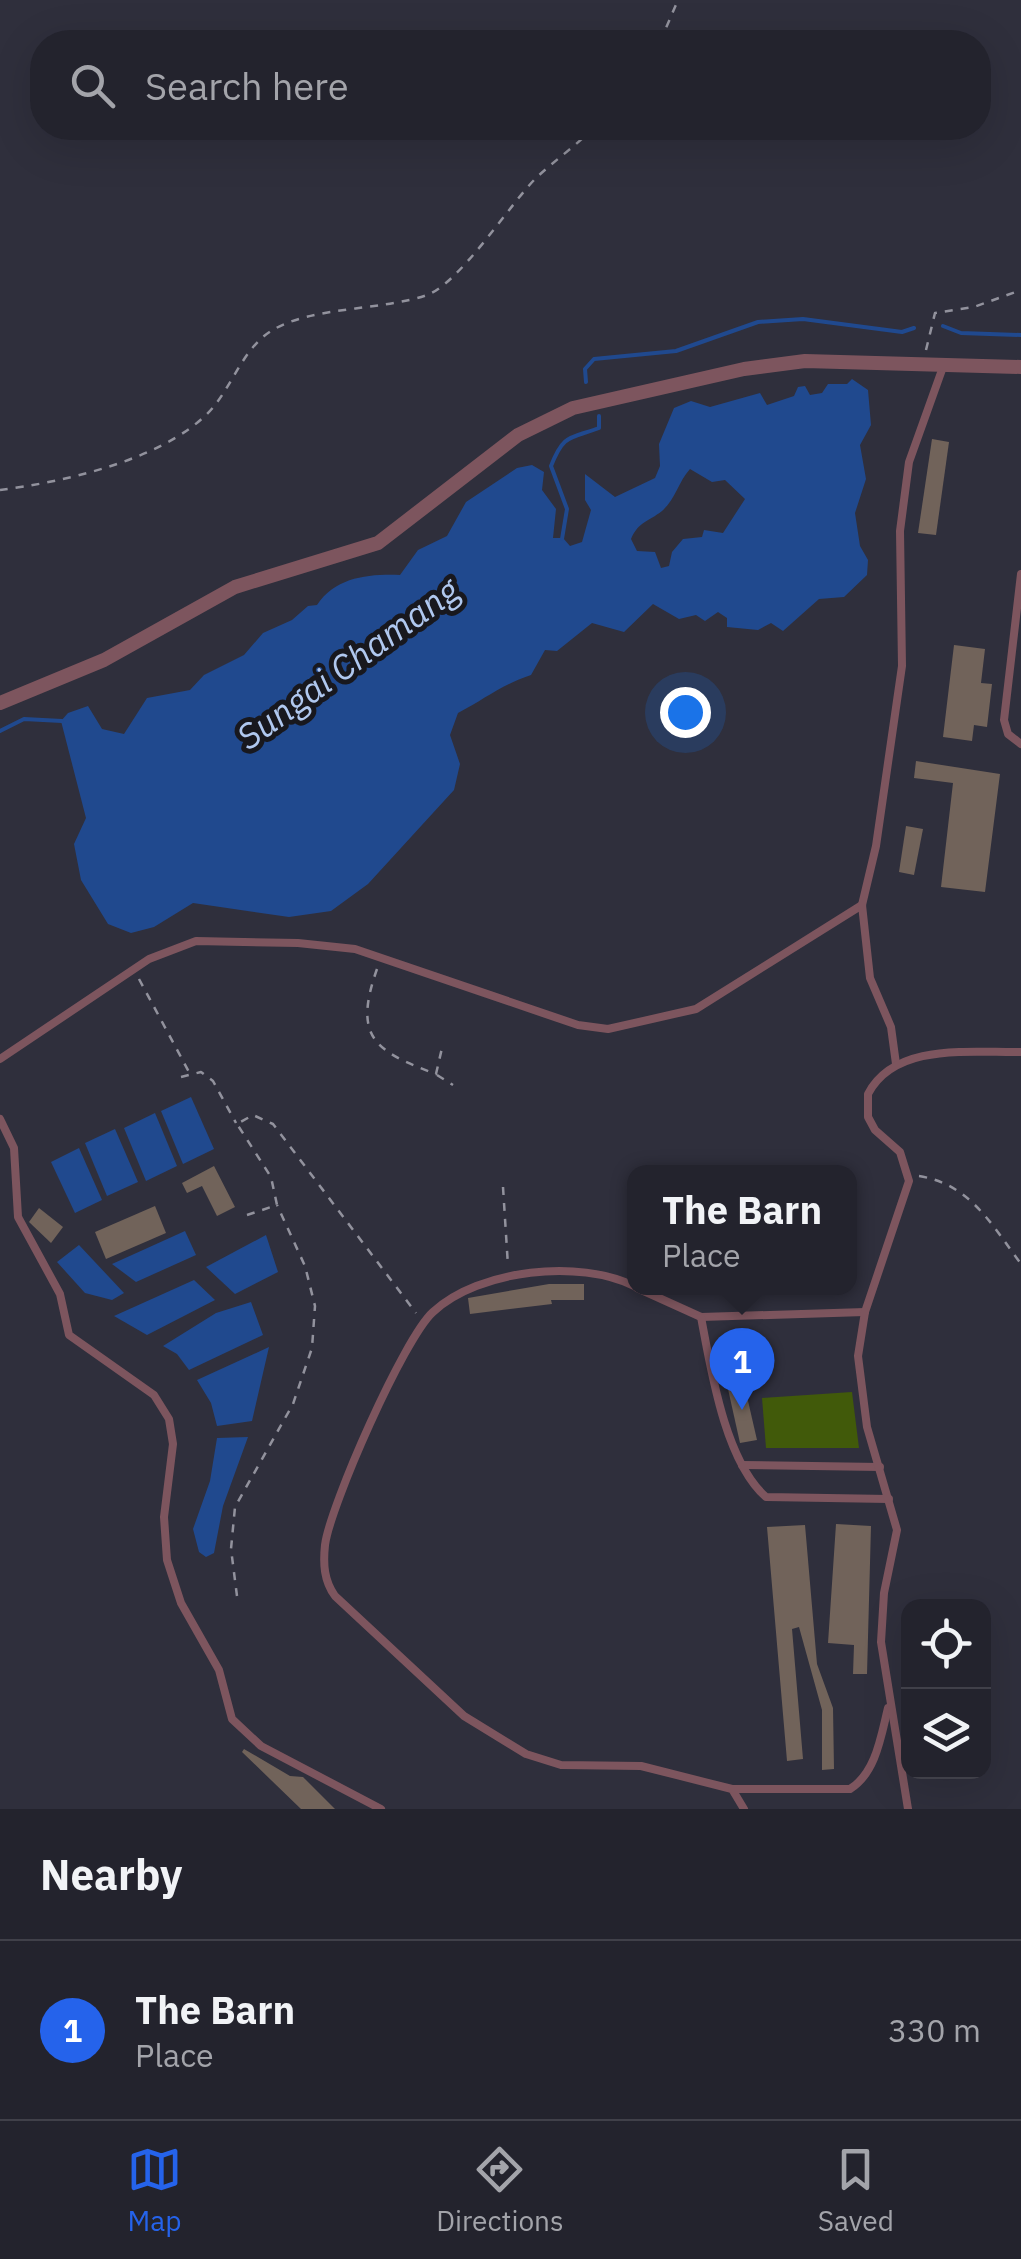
<!DOCTYPE html>
<style>
:root{--surface:#23232d;--page:#2b2b35;--text:#f1f3f6;--muted:#a3a4aa;--line:#404049;--accent:#2563eb}
body{margin:0;font-family:"IBM Plex Sans",sans-serif;background:var(--page);color:var(--text)}
.controls{position:absolute;right:30px;bottom:30px;display:grid;overflow:hidden;border-radius:20px;box-shadow:0 10px 40px #0002}
.controls button{width:90px;height:90px;display:grid;place-items:center;padding:0;border:0;border-bottom:2px solid var(--line);background:var(--surface);color:var(--text);font:50px sans-serif}
.you{position:absolute;left:685px;top:712px;width:35px;height:35px;margin:-25px;border:8px solid #fff;border-radius:50%;background:#1a73e8;box-shadow:0 0 0 15px #1a73e833}
.badge{display:grid;place-items:center;width:65px;height:65px;border-radius:50%;background:var(--accent);color:#fff;font-size:32px;font-weight:700}
.pin{position:absolute;translate:-50% -82px;filter:drop-shadow(0 2px 5px #0008)}
.pin::after{content:'';position:absolute;top:52px;width:35px;height:30px;background:inherit;clip-path:polygon(0 0,100% 0,50% 100%)}
.popup{position:absolute;left:627px;top:1165px;width:230px;height:130px;box-sizing:border-box;display:grid;place-content:center;border-radius:20px;background:var(--surface);filter:drop-shadow(0 2px 8px #0005);font-size:32px;white-space:nowrap;color:var(--muted)}
.popup b{font-size:38px;color:var(--text)}
.popup::after{content:'';position:absolute;left:50%;top:100%;margin-left:-20px;border:20px solid transparent;border-top-color:var(--surface)}
.list{margin:0;padding:0;list-style:none}
h2{display:flex;justify-content:space-between;align-items:center;height:130px;margin:0;padding:0 40px;font-size:42px}
h2 small{font-size:32px;font-weight:400;color:var(--muted)}
.list li{display:grid;grid-template-columns:65px 1fr auto;gap:30px;align-items:center;box-sizing:border-box;height:180px;padding:0 40px;border-top:2px solid var(--line)}
.list b{display:block;font-size:38px;white-space:nowrap}
.list p{margin:0;font-size:32px;white-space:nowrap;color:var(--muted)}
.list em{font-size:32px;font-style:normal;color:var(--muted)}
.icon{flex:none;width:55px;height:55px;fill:none;stroke:currentColor;stroke-width:2;stroke-linecap:round;stroke-linejoin:round}
.map{position:relative;flex:none;width:1021px;height:1809px;overflow:hidden}
.search{position:absolute;background:var(--surface);box-shadow:0 10px 40px #0002;left:30px;right:30px;top:30px;height:110px;display:flex;align-items:center;gap:25px;box-sizing:border-box;padding:0 35px;border-radius:40px;color:var(--muted);font-size:38px}
.sheet{height:310px;background:var(--surface)}
nav{display:flex;justify-content:space-around;align-items:center;box-sizing:border-box;height:140px;border-top:2px solid var(--line);background:var(--surface);font-size:28px;color:var(--muted)}
nav a{display:grid;justify-items:center;gap:5px}
nav .on{color:var(--accent)}
.map>svg:first-child{display:block}
.green{fill:#415a0a}
.water{fill:#20498e;fill-rule:evenodd}
.lines{fill:none;stroke-linecap:round;stroke-linejoin:round}
.stream{stroke:#20498e;stroke-width:4}
.building{fill:#71635a}
.path{stroke:#92929d;stroke-width:2.5;stroke-dasharray:8 8;stroke-linecap:butt}
.service{stroke:#7d555e;stroke-width:8}
.minor{stroke:#7d555e;stroke-width:14}
.labels{text-anchor:middle;stroke-width:10;stroke-linejoin:round;paint-order:stroke}
.water-label{font-size:35px;font-style:italic;fill:#b0c8ef;stroke:#18181e}
</style>
<div class="map">
<svg width="1021" height="1809" viewBox="0 0 1021 1809">
<rect width="100%" height="100%" fill="#2f2f3c"/>
<polygon class="green" points="852,1392 859,1448 766,1448 762,1398"/>
<g class="water">
<path d="M 852,379 L 868,390 L 871,425 L 860,445 L 866,479 L 855,513 L 860,546 L 868,560 L 867,575 L 844,597 L 819,599 L 783,631 L 771,623 L 758,630 L 727,627 L 727,618 L 718,612 L 705,621 L 696,615 L 679,619 L 653,604 L 624,632 L 592,623 L 557,651 L 545,650 L 531,675 C 501,685 485,699 458,713 L 450,735 L 460,764 L 454,790 L 368,884 L 331,911 L 289,917 L 193,903 L 154,927 L 131,933 L 108,924 L 81,880 L 74,844 L 86,818 L 61,721 L 68,713 L 88,706 L 102,729 L 124,734 L 147,698 L 190,690 L 204,675 L 244,655 L 263,633 L 292,620 L 308,606 L 317,605 C 336,577 368,574 400,575 L 418,550 L 447,536 L 466,502 L 517,468 L 532,465 L 544,472 L 542,490 L 556,509 L 553,538 L 563,538 L 570,546 L 582,542 L 591,510 L 585,500 L 585,474 L 615,497 L 655,478 L 660,466 L 659,444 L 674,408 L 691,401 L 710,407 L 760,393 L 767,405 L 794,396 L 798,387 L 805,386 L 810,395 L 822,393 L 828,384 L 847,384 ZM 690,469 L 712,482 L 725,480 L 745,499 L 723,533 L 704,530 L 702,537 L 683,539 L 672,552 L 669,566 L 661,568 L 655,552 L 637,551 L 631,539 C 639,521 648,522 662,511 C 676,499 678,482 690,469 Z"/>
<polygon points="191,1097 214,1149 183,1164 161,1111"/>
<polygon points="155,1113 177,1166 146,1181 124,1128"/>
<polygon points="115,1129 138,1182 107,1196 85,1143"/>
<polygon points="79,1148 102,1200 75,1213 51,1162"/>
<polygon points="185,1231 196,1255 136,1282 112,1264"/>
<polygon points="266,1235 278,1272 235,1294 206,1267"/>
<polygon points="79,1245 124,1293 112,1300 85,1293 57,1262"/>
<polygon points="194,1280 215,1300 147,1335 114,1316"/>
<polygon points="251,1302 263,1335 189,1370 177,1354 163,1346 216,1313"/>
<polygon points="269,1347 252,1421 217,1426 211,1403 197,1380"/>
<polygon points="248,1437 223,1506 214,1553 206,1557 199,1552 193,1529 210,1481 217,1438"/>
</g>
<g class="lines">
<g class="stream">
<polyline points="943,326 961,333 1021,335"/>
<polyline points="586,382 585,369 594,359 676,351 758,322 803,319 902,332 914,328"/>
<path d="M 562,539 L 567,509 L 551,466 C 564,433 570,439 599,428 L 599,416"/>
<polyline points="0,731 24,719 62,721"/>
</g>
</g>
<g class="building">
<polygon points="932,439 949,442 936,535 918,533"/>
<polygon points="954,645 985,649 981,683 992,684 987,727 974,725 972,741 943,737"/>
<polygon points="916,761 1000,774 985,892 941,887 953,783 914,778"/>
<polygon points="906,826 923,829 914,875 899,872"/>
<polygon points="214,1166 235,1207 217,1216 202,1186 187,1193 182,1183"/>
<polygon points="155,1206 166,1233 106,1259 95,1232"/>
<polygon points="39,1208 63,1227 51,1243 29,1222"/>
<polygon points="549,1284 584,1284 584,1300 551,1300 552,1304 470,1314 468,1298"/>
<polygon points="734,1340 757,1440 740,1443 718,1344"/>
<polygon points="836,1524 871,1526 867,1674 853,1674 854,1645 828,1643"/>
<polygon points="805,1525 817,1664 833,1708 834,1769 822,1770 822,1710 799,1627 792,1629 803,1759 787,1761 767,1527"/>
<polygon points="244,1749 290,1776 303,1777 335,1809 301,1809 242,1752"/>
</g>
<g class="lines">
<g class="path">
<polyline points="660,42 678,0"/>
<polyline points="926,350 935,313 974,307 1021,290"/>
<path d="M 0,490 C 63,482 158,461 206,415 C 231,391 241,350 271,331 C 311,306 381,311 427,295 C 460,283 510,204 536,178 C 555,160 576,146 593,128"/>
<path d="M 377,969 C 353,1037 374,1051 436,1074 L 442,1048"/>
<polyline points="139,979 189,1072"/>
<polyline points="437,1075 453,1085"/>
<polyline points="181,1077 201,1072 213,1081 236,1123"/>
<path d="M 919,1176 C 970,1184 992,1225 1021,1264"/>
<polyline points="503,1187 508,1266"/>
<polyline points="247,1215 277,1205 271,1177 237,1124 253,1115 273,1124 416,1313"/>
<polyline points="237,1596 231,1549 235,1507 293,1404 312,1348 315,1306 305,1266 277,1205"/>
</g>
<g class="service">
<polyline points="1021,574 1004,720 1008,734 1021,744"/>
<polyline points="0,1059 149,959 196,941 298,943 355,949 578,1025 608,1029 696,1009 862,905"/>
<polyline points="896,1064 891,1027 870,978 862,905 876,846 902,666 900,531 909,462 943,367"/>
<polyline points="0,1119 14,1148 18,1217 60,1294 69,1335 154,1395 169,1419 173,1444 164,1517 167,1560 181,1603 219,1670 232,1719 261,1746 381,1809"/>
<path d="M 634,1286 C 580,1259 479,1269 433,1312 C 404,1338 330,1506 325,1545 C 323,1564 324,1581 335,1596 L 464,1716 L 526,1754 L 561,1765 L 641,1766 L 732,1789 L 744,1809"/>
<polyline points="637,1288 701,1317 865,1312"/>
<path d="M 701,1317 C 711,1370 725,1461 766,1497 L 889,1499"/>
<polyline points="742,1465 880,1467"/>
<path d="M 732,1789 L 850,1789 C 876,1773 881,1736 888,1708"/>
<path d="M 908,1809 L 881,1642 L 884,1593 L 897,1530 L 867,1427 L 858,1356 L 865,1312 L 909,1181 L 900,1152 L 875,1130 L 868,1117 L 868,1094 C 895,1042 971,1053 1021,1052"/>
</g>
<polyline class="minor" points="0,703 104,660 235,587 378,543 518,435 573,408 744,369 805,361 1021,367"/>
</g>
<g class="labels">
<g class="water-label">
<text transform="translate(348 664) rotate(-36)" y="12">Sungai Chamang</text>
</g>
</g>
</svg>
<div class="controls">
<button><svg class="icon" aria-label="locate" viewBox="0 0 24 24"><circle cx="12" cy="12" r="6"/><path d="M12 2v4M12 18v4M2 12h4M18 12h4"/></svg></button>
<button><svg class="icon" aria-label="layers" viewBox="0 0 24 24"><path d="M12 4l9 5-9 5-9-5zM3 14l9 5 9-5"/></svg></button>
</div>
<div class="you"></div>
<div class="pin badge" style="left:742px;top:1410px">1</div>
<div class="popup"><b>The Barn</b>Place</div>
<div class="search"><svg class="icon" aria-label="search" viewBox="0 0 24 24"><circle cx="10" cy="10" r="6"/><path d="M15 15l6 6"/></svg>Search here</div>
</div>
<section class="sheet">
<h2>Nearby<small></small></h2>
<ul class="list">
<li><span class="badge">1</span><div><b>The Barn</b><p>Place</p></div><em>330 m</em></li>
</ul>
</section>
<nav>
<a class="on"><svg class="icon" aria-label="map" viewBox="0 0 24 24"><path d="M3 6l6-2 6 2 6-2v14l-6 2-6-2-6 2zM9 4v14M15 6v14"/></svg>Map</a>
<a><svg class="icon" aria-label="directions" viewBox="0 0 24 24"><path d="M12 3l9 9-9 9-9-9zM9 14v-3h6M13 9l2 2-2 2"/></svg>Directions</a>
<a><svg class="icon" aria-label="saved" viewBox="0 0 24 24"><path d="M7 4h10v16l-5-4-5 4z"/></svg>Saved</a>
</nav>
